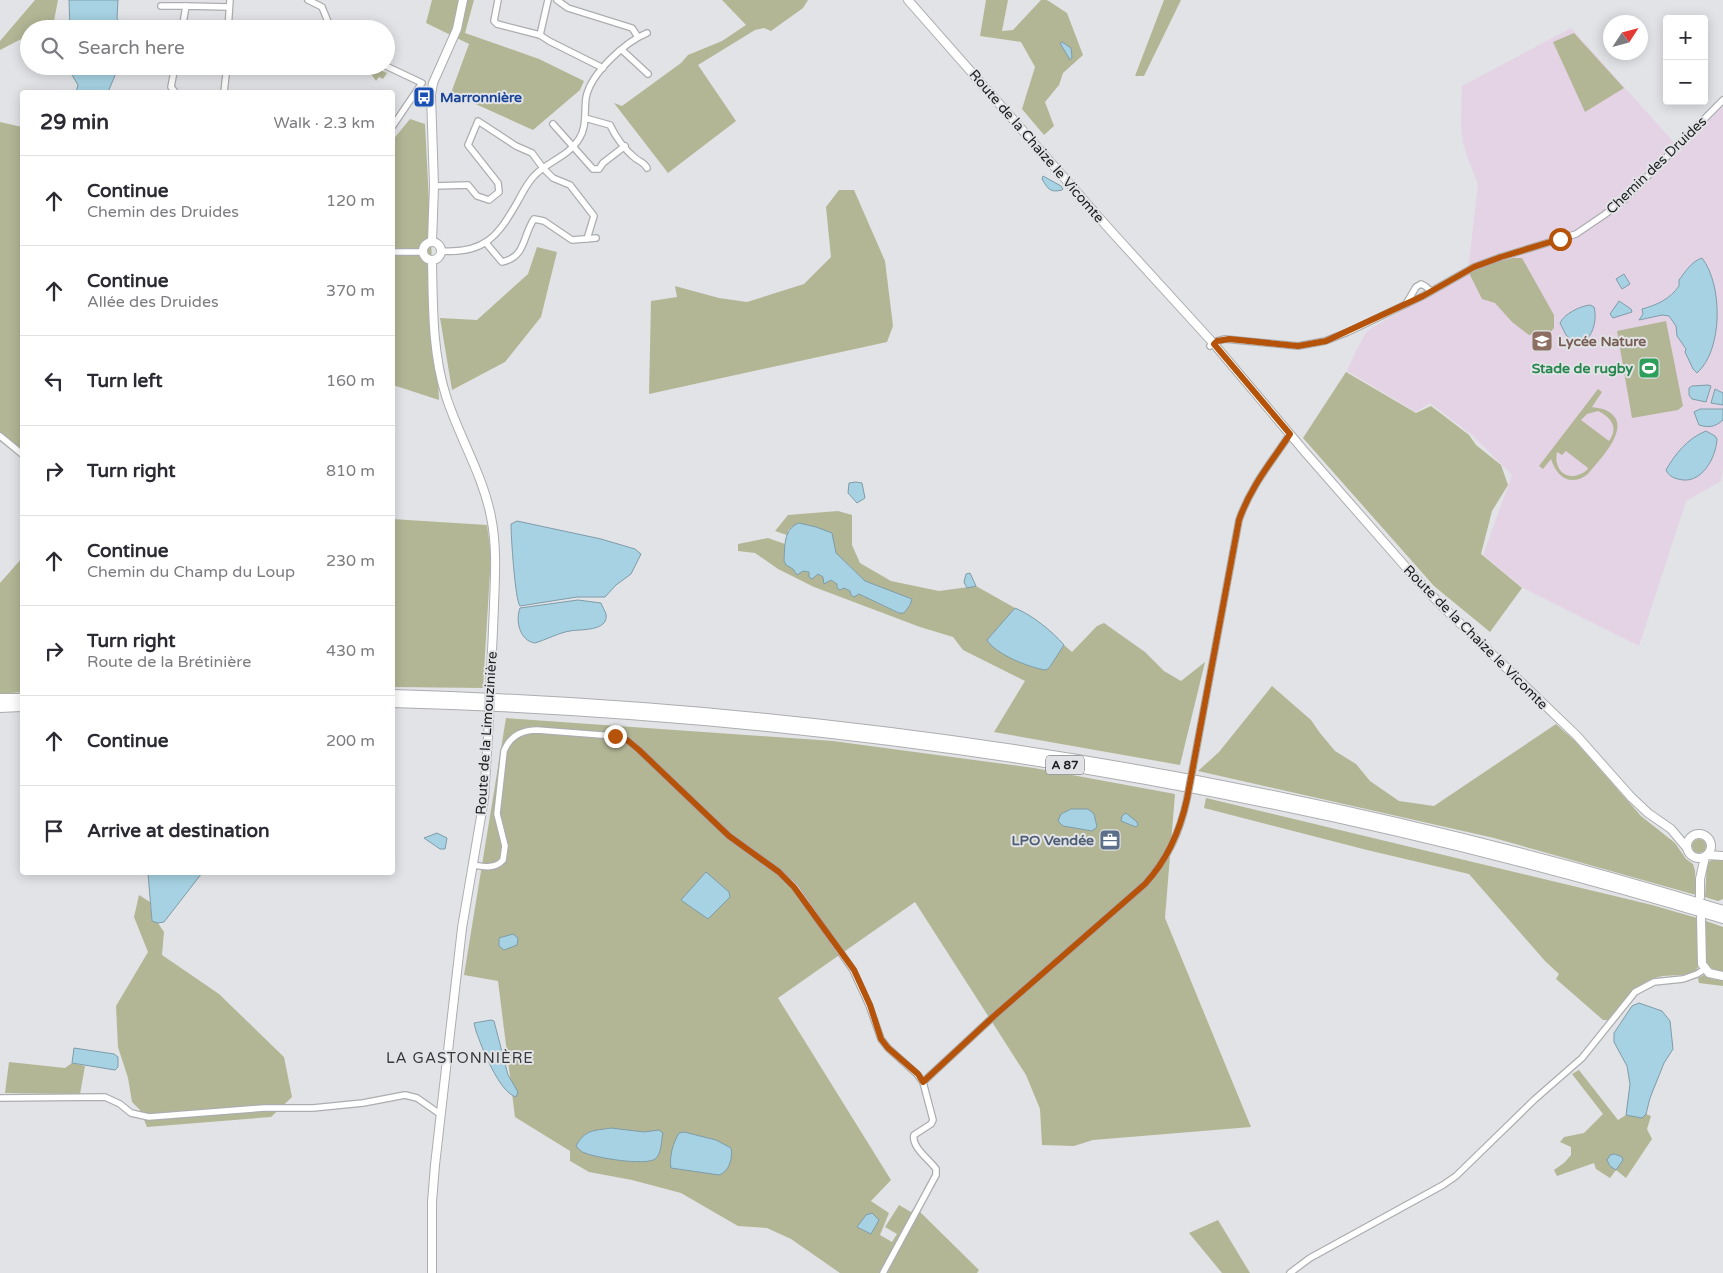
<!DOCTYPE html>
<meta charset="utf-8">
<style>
:root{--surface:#fff;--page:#f2f2f3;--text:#2b2b33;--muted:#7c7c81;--line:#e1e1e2}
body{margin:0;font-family:"Varela Round",sans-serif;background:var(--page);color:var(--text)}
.controls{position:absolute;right:15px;top:15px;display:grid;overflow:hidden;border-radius:5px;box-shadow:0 2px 12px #0003}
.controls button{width:45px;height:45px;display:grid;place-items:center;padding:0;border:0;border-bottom:1px solid var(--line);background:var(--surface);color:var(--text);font:25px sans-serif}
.compass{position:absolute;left:1603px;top:15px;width:45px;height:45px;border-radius:50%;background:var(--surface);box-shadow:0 2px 12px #0003;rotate:54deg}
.stop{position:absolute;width:15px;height:15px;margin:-11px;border:4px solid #b45309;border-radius:50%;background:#fff}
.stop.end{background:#b45309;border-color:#fff;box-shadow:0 1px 5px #0008}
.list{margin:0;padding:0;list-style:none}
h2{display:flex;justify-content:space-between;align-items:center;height:65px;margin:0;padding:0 20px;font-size:21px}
h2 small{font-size:16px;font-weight:400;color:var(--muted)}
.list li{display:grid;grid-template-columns:32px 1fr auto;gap:15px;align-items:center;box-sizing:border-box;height:90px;padding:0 20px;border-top:1px solid var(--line)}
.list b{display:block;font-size:19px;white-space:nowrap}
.list p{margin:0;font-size:16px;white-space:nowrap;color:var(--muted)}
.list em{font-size:16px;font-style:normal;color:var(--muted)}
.icon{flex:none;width:28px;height:28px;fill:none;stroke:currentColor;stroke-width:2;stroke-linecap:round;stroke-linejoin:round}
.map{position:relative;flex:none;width:1723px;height:1273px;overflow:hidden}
.search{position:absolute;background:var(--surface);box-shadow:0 2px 12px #0003;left:20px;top:20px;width:375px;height:55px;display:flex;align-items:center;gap:12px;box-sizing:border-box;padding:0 18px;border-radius:28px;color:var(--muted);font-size:19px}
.panel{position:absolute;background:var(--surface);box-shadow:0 2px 12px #0003;left:20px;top:90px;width:375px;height:785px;border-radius:5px}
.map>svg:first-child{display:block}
.education{fill:#e4d3e5}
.green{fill:#b3b695;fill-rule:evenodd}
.water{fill:#a7d2e3;stroke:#7e9ca8}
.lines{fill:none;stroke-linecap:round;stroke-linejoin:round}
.street-casing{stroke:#abadaf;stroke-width:8}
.secondary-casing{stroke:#abadaf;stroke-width:10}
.highway-casing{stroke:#abadaf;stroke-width:12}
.street{stroke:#fff;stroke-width:5.5}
.secondary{stroke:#fff;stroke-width:8}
.highway{stroke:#fff;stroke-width:10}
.street-bridge-casing{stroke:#abadaf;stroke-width:8;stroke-linecap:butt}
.secondary-bridge-casing{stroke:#abadaf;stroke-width:10;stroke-linecap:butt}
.street-bridge{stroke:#fff;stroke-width:5.5}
.secondary-bridge{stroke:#fff;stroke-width:8}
.route{stroke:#b45309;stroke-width:6}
.labels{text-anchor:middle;stroke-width:4;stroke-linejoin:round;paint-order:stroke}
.shield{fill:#e2e3e6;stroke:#58595b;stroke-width:1}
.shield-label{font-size:12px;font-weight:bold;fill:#1d1e1f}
.transit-label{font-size:14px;font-weight:bold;fill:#164399;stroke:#e2e3e6;text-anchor:start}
.street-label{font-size:14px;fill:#1d1e1f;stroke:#e2e3e6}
.education-label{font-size:14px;font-weight:bold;fill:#785e54;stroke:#e2e3e6;text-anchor:start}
.leisure-label{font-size:14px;font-weight:bold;fill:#27864d;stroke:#e2e3e6;text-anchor:end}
.service-label{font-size:14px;font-weight:bold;fill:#4e5e75;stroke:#e2e3e6;text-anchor:end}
.neighbourhood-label{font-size:15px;letter-spacing:1px;fill:#38393b;stroke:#e2e3e6}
</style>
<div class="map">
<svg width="1723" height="1273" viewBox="0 0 1723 1273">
<rect width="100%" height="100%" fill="#e2e3e6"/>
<polygon class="education" points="1571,28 1680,149 1723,106 1723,468 1721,481 1686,501 1639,646 1523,588 1483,555 1512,475 1472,435 1430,403 1416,412 1347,371 1356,351 1367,331 1468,271 1478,184 1468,159 1463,143 1461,126 1462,86"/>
<g class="green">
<polygon points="35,0 58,0 54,21 40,29 29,29 29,35 0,50 0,41"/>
<polygon points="432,0 474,0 465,33 539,59 584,81 580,90 533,130 451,93 469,44 426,23"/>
<polygon points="722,0 808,0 803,8 771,31 764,28 755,30 698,65 736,121 668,173 614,103 622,106 681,63 688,55 722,41 746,25"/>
<polygon points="986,0 1008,0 1002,31 1013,30 1041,0 1047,0 1067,13 1083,55 1063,73 1059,85 1045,102 1054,126 1044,135 1022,109 1035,67 1021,42 980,36"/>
<polygon points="1164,0 1181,0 1144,76 1135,76"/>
<polygon points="1574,33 1624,88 1585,112 1553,42"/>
<polygon points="370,66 387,73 383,79 379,77 376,81 368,70"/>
<polygon points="410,119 425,124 439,400 393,385 392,141"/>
<polygon points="0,122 22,127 22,459 0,441"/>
<polygon points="839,190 854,190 885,261 893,326 887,342 649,394 651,301 677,297 675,286 719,298 747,302 804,284 831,257 826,207"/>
<polygon points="537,247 557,252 541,317 505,362 452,390 440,318 477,320 528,274"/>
<polygon points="1513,258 1522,258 1554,315 1554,328 1548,335 1539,333 1529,335 1512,322 1495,303 1482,299 1469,273 1489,264"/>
<polygon points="1666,321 1683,406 1678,410 1632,418 1617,331"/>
<polygon points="1346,372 1416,413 1431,406 1469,435 1476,445 1501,465 1508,485 1492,511 1481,554 1522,588 1490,632 1434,586 1303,438"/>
<path d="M 1598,389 L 1602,392 L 1592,407 C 1595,408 1600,408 1603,409 C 1638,422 1600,459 1588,474 C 1571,487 1557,478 1551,459 L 1543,469 L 1539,466 ZM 1598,411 C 1611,417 1619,428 1609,441 L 1581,420 L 1587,414 ZM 1566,451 L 1588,468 L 1587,470 C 1570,484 1553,472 1557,452 L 1562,455 Z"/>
<polygon points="838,511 852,515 852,545 860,563 891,581 939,591 976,586 1015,608 987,641 1049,668 1064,645 1072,652 1097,626 1104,623 1145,652 1164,671 1181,681 1205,662 1180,765 994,732 1025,681 963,650 953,637 920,627 814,587 778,569 755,553 738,551 738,544 768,538 785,544 784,561 793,569 818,574 898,613 904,613 910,605 865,581 836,553 789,529 787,535 775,531 788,515"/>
<polygon points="392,519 487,525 491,555 483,688 393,687"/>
<polygon points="22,558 22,692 0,694 0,583"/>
<polygon points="1272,686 1311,720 1320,733 1335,751 1356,764 1370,781 1399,801 1434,806 1556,724 1575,741 1641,816 1675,843 1686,859 1693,864 1695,871 1696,895 1494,838 1198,771 1219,752"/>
<polygon points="506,718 833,741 1034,768 1175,794 1165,918 1251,1127 1093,1140 1074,1146 1042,1145 1040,1109 1026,1075 915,902 778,998 891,1180 871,1201 889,1213 880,1235 892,1242 897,1234 885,1227 899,1205 911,1212 915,1207 979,1270 977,1273 840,1273 791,1239 767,1228 738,1226 681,1193 632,1180 589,1172 570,1161 570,1151 515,1117 498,981 464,975"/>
<path d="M 1206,798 L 1652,905 L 1697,918 L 1698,967 L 1695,972 C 1684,976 1675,975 1663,976 C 1638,980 1624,1001 1608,1020 L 1603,1020 L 1556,979 L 1559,974 L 1545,961 L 1469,874 L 1367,850 L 1204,808 Z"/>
<circle cx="1699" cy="846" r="7"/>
<polygon points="1719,859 1723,861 1723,899 1718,901 1705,897 1707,863 1712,860"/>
<polygon points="139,895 150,902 152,921 158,923 164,932 162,955 219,994 284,1057 292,1097 271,1117 147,1127 140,1110 132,1102 128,1078 118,1047 116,1006 148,952 134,917"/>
<polygon points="1706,921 1723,927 1723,972 1710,968 1706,961"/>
<polygon points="1704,975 1712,979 1723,980 1723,986 1699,983 1698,978"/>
<polygon points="9,1062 65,1068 72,1063 85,1066 80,1094 5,1093"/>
<polygon points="1579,1070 1618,1120 1626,1115 1642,1118 1646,1114 1651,1116 1647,1129 1652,1139 1626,1178 1616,1170 1610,1178 1596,1169 1594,1163 1557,1176 1554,1170 1564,1163 1571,1155 1571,1147 1560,1142 1564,1137 1584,1133 1603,1114 1572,1074"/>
<polygon points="1218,1220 1250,1273 1222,1273 1189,1233"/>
</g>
<g class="water">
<polygon points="69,0 118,0 117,18 122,29 70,29"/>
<polygon points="1062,42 1071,48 1072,57 1070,60 1060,43"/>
<polygon points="71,66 119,66 108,92 76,92 78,85 72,75"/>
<path d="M 1043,176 L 1061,186 L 1063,189 L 1062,190 C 1050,193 1048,189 1042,179 Z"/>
<path d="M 1702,258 C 1723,285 1723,350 1697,373 L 1693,369 L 1685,352 L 1686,349 L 1677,336 L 1676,326 L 1669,316 L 1662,315 L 1639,320 L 1643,314 L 1642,309 C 1657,305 1670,299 1679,286 L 1679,280 C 1685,272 1692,261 1702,258 Z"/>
<polygon points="1624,274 1630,284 1622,289 1616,279"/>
<polygon points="1619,301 1631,309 1632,312 1613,318 1610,314"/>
<path d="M 1590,305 L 1594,307 C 1597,317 1594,332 1587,339 L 1575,343 L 1566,335 L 1560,323 C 1564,314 1580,306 1590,305 Z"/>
<polygon points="1708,385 1711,386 1706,402 1692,399 1689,395 1689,388 1692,386"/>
<polygon points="1715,389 1723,393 1723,405 1711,403"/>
<path d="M 1700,409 L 1723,409 L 1723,420 C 1715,427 1709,428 1699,425 L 1694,412 Z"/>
<path d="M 1706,431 L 1715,436 L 1717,439 C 1716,458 1701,486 1678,479 C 1673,478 1668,475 1666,470 C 1675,454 1688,438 1706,431 Z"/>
<polygon points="856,482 862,483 865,498 857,503 848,493 849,483"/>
<path d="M 517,521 L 601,539 L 635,549 L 641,554 L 631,574 L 616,585 L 605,597 L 577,597 L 520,606 C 515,600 511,536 511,524 Z"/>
<path d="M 799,523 L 816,527 L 832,533 L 836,553 L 865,581 L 912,599 L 910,605 L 904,613 L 899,613 L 859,594 L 854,597 L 851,595 L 850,591 L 844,588 L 840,590 L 837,588 L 837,584 L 831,580 L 824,584 L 823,577 L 818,574 L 812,579 L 809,577 L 809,572 L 803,571 L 797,575 L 793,569 L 786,565 L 784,561 C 785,547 783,529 799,523 Z"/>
<polygon points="970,573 976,586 967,588 964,582 966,574"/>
<path d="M 578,600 L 601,603 C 602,606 605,611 606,614 C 609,632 579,629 570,631 C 561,632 545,640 535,643 C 520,641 515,621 520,608 Z"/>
<path d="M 1015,608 C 1032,615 1052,631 1064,645 L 1049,668 L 1046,670 C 1030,668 995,654 987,640 Z"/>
<polygon points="1071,809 1088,809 1094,814 1097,827 1092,831 1063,826 1058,821 1061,814"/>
<polygon points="1126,813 1137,822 1138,825 1136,827 1121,821 1122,816"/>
<polygon points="437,833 447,838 445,849 440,849 424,838"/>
<polygon points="706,872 729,892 730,897 708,919 681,900"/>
<polygon points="148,873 148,872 202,873 164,922 158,923 152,921"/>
<polygon points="513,934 518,938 517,945 504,950 499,946 499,938"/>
<polygon points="1639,1003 1662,1011 1670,1021 1673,1049 1664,1063 1650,1098 1646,1114 1642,1118 1626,1115 1630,1084 1627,1066 1614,1042 1614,1033 1632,1006"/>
<path d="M 491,1020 L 494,1021 L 508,1075 L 518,1092 L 516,1097 C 499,1092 482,1048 476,1031 L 474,1023 Z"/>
<polygon points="74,1048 114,1054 118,1057 118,1067 115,1070 72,1063"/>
<path d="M 611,1128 L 644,1132 L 659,1130 L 663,1133 C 661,1140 662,1154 655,1159 C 645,1166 597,1158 585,1153 C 581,1152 579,1149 576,1146 C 585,1129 594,1131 611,1128 Z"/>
<path d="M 684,1132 L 716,1140 L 731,1148 C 733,1158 729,1172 719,1175 L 671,1168 C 669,1157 673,1143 679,1133 Z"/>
<polygon points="1615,1154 1622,1157 1623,1160 1616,1170 1610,1166 1607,1160 1610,1155"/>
<polygon points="872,1213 879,1220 871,1234 857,1227 866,1215"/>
</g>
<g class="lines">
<g class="street-casing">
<g id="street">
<polyline points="308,0 322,7 331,29"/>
<polyline points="498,0 494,21 497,24 540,35 549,41 603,68"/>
<polyline points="557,0 568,8 632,28 638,37"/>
<polyline points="161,6 186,6"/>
<polyline points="182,29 186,6 229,7"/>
<polyline points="228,29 230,0"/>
<polyline points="540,35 548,0"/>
<polyline points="622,50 648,74"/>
<polyline points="386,66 422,83 392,127"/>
<polyline points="418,90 431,95"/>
<polyline points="175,92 171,87 175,66"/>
<polyline points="224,92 227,66"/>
<path d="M 585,118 L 610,125 C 615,136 625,150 635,158 C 640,162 644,162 647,168"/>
<polyline points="553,124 593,169 599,169 603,163 625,146"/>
<polyline points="434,186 468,185 477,196 489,200 499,192 498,183 468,145 478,121 516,146 532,153 543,168 553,178 570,185 594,216 587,239"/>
<path d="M 486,243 L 502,262 C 526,257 522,237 534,219 L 544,221 L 572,240 L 596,238"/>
<path d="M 441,251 C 485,254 498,236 518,201 C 523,192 527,183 535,175 C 548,161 568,157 579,139 C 587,127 584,113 586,98 C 590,74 625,42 647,33"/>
<polyline points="392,252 424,252"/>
<polyline points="1406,304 1416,287 1421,284 1425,286 1431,291"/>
<polyline points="1210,346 1217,341 1225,339 1298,346 1325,341 1348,332 1423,296 1474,267 1501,257 1576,234 1604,215 1625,199 1723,100"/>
<polyline points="0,436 22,454"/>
<path d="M 1193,767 L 1239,520 C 1251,486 1270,464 1290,434"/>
<path d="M 474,865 C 485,867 495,869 503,860 L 505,846 L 497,814 L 504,751 C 510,736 522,730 537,730 L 615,736 L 627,740 L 639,750 L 729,836 L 779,872 L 795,887 L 853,970 L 869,1005 L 881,1039 L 888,1048 L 917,1074 L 923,1082 L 933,1120 L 931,1124 L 914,1135 C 911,1147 930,1160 936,1169 L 936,1175 L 883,1273"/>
<path d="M 923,1082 L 994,1016 L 1145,884 C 1168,858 1180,832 1187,799"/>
<polyline points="0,1098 105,1097 120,1104 131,1113 149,1117 264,1108 313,1108 363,1103 405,1095 417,1098 440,1114"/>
<polyline points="1290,1273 1310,1258 1443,1185 1456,1176 1534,1100 1582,1058 1635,992 1654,982 1683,979 1697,974 1705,969"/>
</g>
</g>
<g class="secondary-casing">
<g id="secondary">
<polyline points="908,0 1111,231 1214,344 1305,452 1411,573 1440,604 1577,736 1631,797 1648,813 1671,829 1687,848"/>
<polyline points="432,242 434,186 431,95 433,83 457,29 463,0"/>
<circle cx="432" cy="251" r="9"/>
<path d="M 432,260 C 433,306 432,352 446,396 C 459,437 483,475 491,517 C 497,546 495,576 494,605 C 493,631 492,658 490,685"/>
<circle cx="1699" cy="846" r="12"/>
<polyline points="1707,855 1723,856"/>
<polyline points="1700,897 1700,879 1705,857"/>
<polyline points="1701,918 1702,964 1709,973 1723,976"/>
<polyline points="432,1273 432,1202 435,1165 462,928 484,799 489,720"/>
</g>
</g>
<g class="highway-casing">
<g id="highway">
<path d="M 392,695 C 845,708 1290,778 1723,911"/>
<polyline points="0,699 22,699"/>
<path d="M 392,702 C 844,714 1291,787 1723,918"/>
<polyline points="0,707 22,706"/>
</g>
</g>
<use href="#street" class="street"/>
<use href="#secondary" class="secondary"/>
<use href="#highway" class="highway"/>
<g class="street-bridge-casing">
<polyline id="street-bridge" points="1187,799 1193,767"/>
</g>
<g class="secondary-bridge-casing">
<polyline id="secondary-bridge" points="489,720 490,685"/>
</g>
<use href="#street-bridge" class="street-bridge"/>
<use href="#secondary-bridge" class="secondary-bridge"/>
</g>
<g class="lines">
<path class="route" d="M 615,736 L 627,740 L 639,750 L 729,836 L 779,872 L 794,887 L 854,970 L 870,1005 L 881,1039 L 888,1048 L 918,1074 L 923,1082 L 994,1016 L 1145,884 C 1168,859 1180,831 1187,799 L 1239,520 C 1251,486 1270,464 1290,434 L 1214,344 L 1217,341 L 1229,339 L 1298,346 L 1326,341 L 1423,296 L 1474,267 L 1501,257 L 1560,239"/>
</g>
<defs>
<g id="bus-square" transform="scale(1.125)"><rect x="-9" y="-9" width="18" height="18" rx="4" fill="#1a4fb4" stroke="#e2e3e6"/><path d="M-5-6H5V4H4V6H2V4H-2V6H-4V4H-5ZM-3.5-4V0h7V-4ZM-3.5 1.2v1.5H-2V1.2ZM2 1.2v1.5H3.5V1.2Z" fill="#fff"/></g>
<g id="school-square" transform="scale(1.125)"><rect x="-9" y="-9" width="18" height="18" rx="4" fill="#8d6e63" stroke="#e2e3e6"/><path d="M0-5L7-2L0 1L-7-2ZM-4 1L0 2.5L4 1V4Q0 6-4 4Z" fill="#fff"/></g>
<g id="stadium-square" transform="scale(1.125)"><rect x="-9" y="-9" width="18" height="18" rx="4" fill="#2e9e5b" stroke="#e2e3e6"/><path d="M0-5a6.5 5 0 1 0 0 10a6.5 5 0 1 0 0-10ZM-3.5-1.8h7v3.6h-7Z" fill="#fff"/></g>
<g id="office-square" transform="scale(1.125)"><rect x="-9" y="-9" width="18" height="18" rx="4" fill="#5c6f8a" stroke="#e2e3e6"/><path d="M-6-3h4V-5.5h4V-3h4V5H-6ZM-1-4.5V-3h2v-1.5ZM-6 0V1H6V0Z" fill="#fff"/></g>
</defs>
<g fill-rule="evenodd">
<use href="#bus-square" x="424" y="97"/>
<use href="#school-square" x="1542" y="341"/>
<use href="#stadium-square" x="1649" y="368"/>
<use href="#office-square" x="1110" y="840"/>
</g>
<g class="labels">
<rect class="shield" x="1046" y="755.5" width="38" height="19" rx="4"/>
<g class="shield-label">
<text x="1065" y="769">A 87</text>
</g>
<g class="transit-label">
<text x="440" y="102">Marronnière</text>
</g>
<g class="street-label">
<text transform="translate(1037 146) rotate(49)" y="5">Route de la Chaize le Vicomte</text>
<text transform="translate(1656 165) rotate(-44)" y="5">Chemin des Druides</text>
<text transform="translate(1476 637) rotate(45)" y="5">Route de la Chaize le Vicomte</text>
<text transform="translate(486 733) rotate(-86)" y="5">Route de la Limouzinière</text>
</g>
<g class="education-label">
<text x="1558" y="346">Lycée Nature</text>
</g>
<g class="leisure-label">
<text x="1633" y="373">Stade de rugby</text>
</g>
<g class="service-label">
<text x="1094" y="845">LPO Vendée</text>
</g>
<g class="neighbourhood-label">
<text x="460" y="1063">LA GASTONNIÈRE</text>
</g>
</g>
</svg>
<div class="controls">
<button>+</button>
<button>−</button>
</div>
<svg class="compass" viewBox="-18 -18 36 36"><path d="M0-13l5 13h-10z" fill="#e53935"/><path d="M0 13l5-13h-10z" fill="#7c7c81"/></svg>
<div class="stop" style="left:1560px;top:239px"></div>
<div class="stop end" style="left:615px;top:736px"></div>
<div class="search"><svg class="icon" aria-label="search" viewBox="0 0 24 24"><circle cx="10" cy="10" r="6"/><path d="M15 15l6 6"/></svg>Search here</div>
<section class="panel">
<h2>29 min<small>Walk · 2.3 km</small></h2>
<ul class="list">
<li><svg class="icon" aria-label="ahead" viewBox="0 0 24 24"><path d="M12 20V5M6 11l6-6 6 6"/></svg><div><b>Continue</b><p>Chemin des Druides</p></div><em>120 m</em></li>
<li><svg class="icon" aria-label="ahead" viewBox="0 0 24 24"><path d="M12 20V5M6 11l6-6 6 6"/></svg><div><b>Continue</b><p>Allée des Druides</p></div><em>370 m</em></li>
<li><svg class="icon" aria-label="left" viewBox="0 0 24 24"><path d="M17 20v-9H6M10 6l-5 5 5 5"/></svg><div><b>Turn left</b></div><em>160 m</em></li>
<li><svg class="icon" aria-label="right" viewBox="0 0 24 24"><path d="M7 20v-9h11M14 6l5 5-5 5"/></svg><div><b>Turn right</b></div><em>810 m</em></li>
<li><svg class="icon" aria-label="ahead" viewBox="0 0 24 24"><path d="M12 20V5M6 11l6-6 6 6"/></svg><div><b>Continue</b><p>Chemin du Champ du Loup</p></div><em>230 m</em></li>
<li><svg class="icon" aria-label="right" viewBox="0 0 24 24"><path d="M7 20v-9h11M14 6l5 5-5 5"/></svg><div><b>Turn right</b><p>Route de la Brétinière</p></div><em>430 m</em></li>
<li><svg class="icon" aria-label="ahead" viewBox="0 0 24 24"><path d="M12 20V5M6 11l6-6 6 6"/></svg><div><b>Continue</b></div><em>200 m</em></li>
<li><svg class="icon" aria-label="arrive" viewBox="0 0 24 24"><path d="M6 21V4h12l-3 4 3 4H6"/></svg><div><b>Arrive at destination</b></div></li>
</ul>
</section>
</div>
